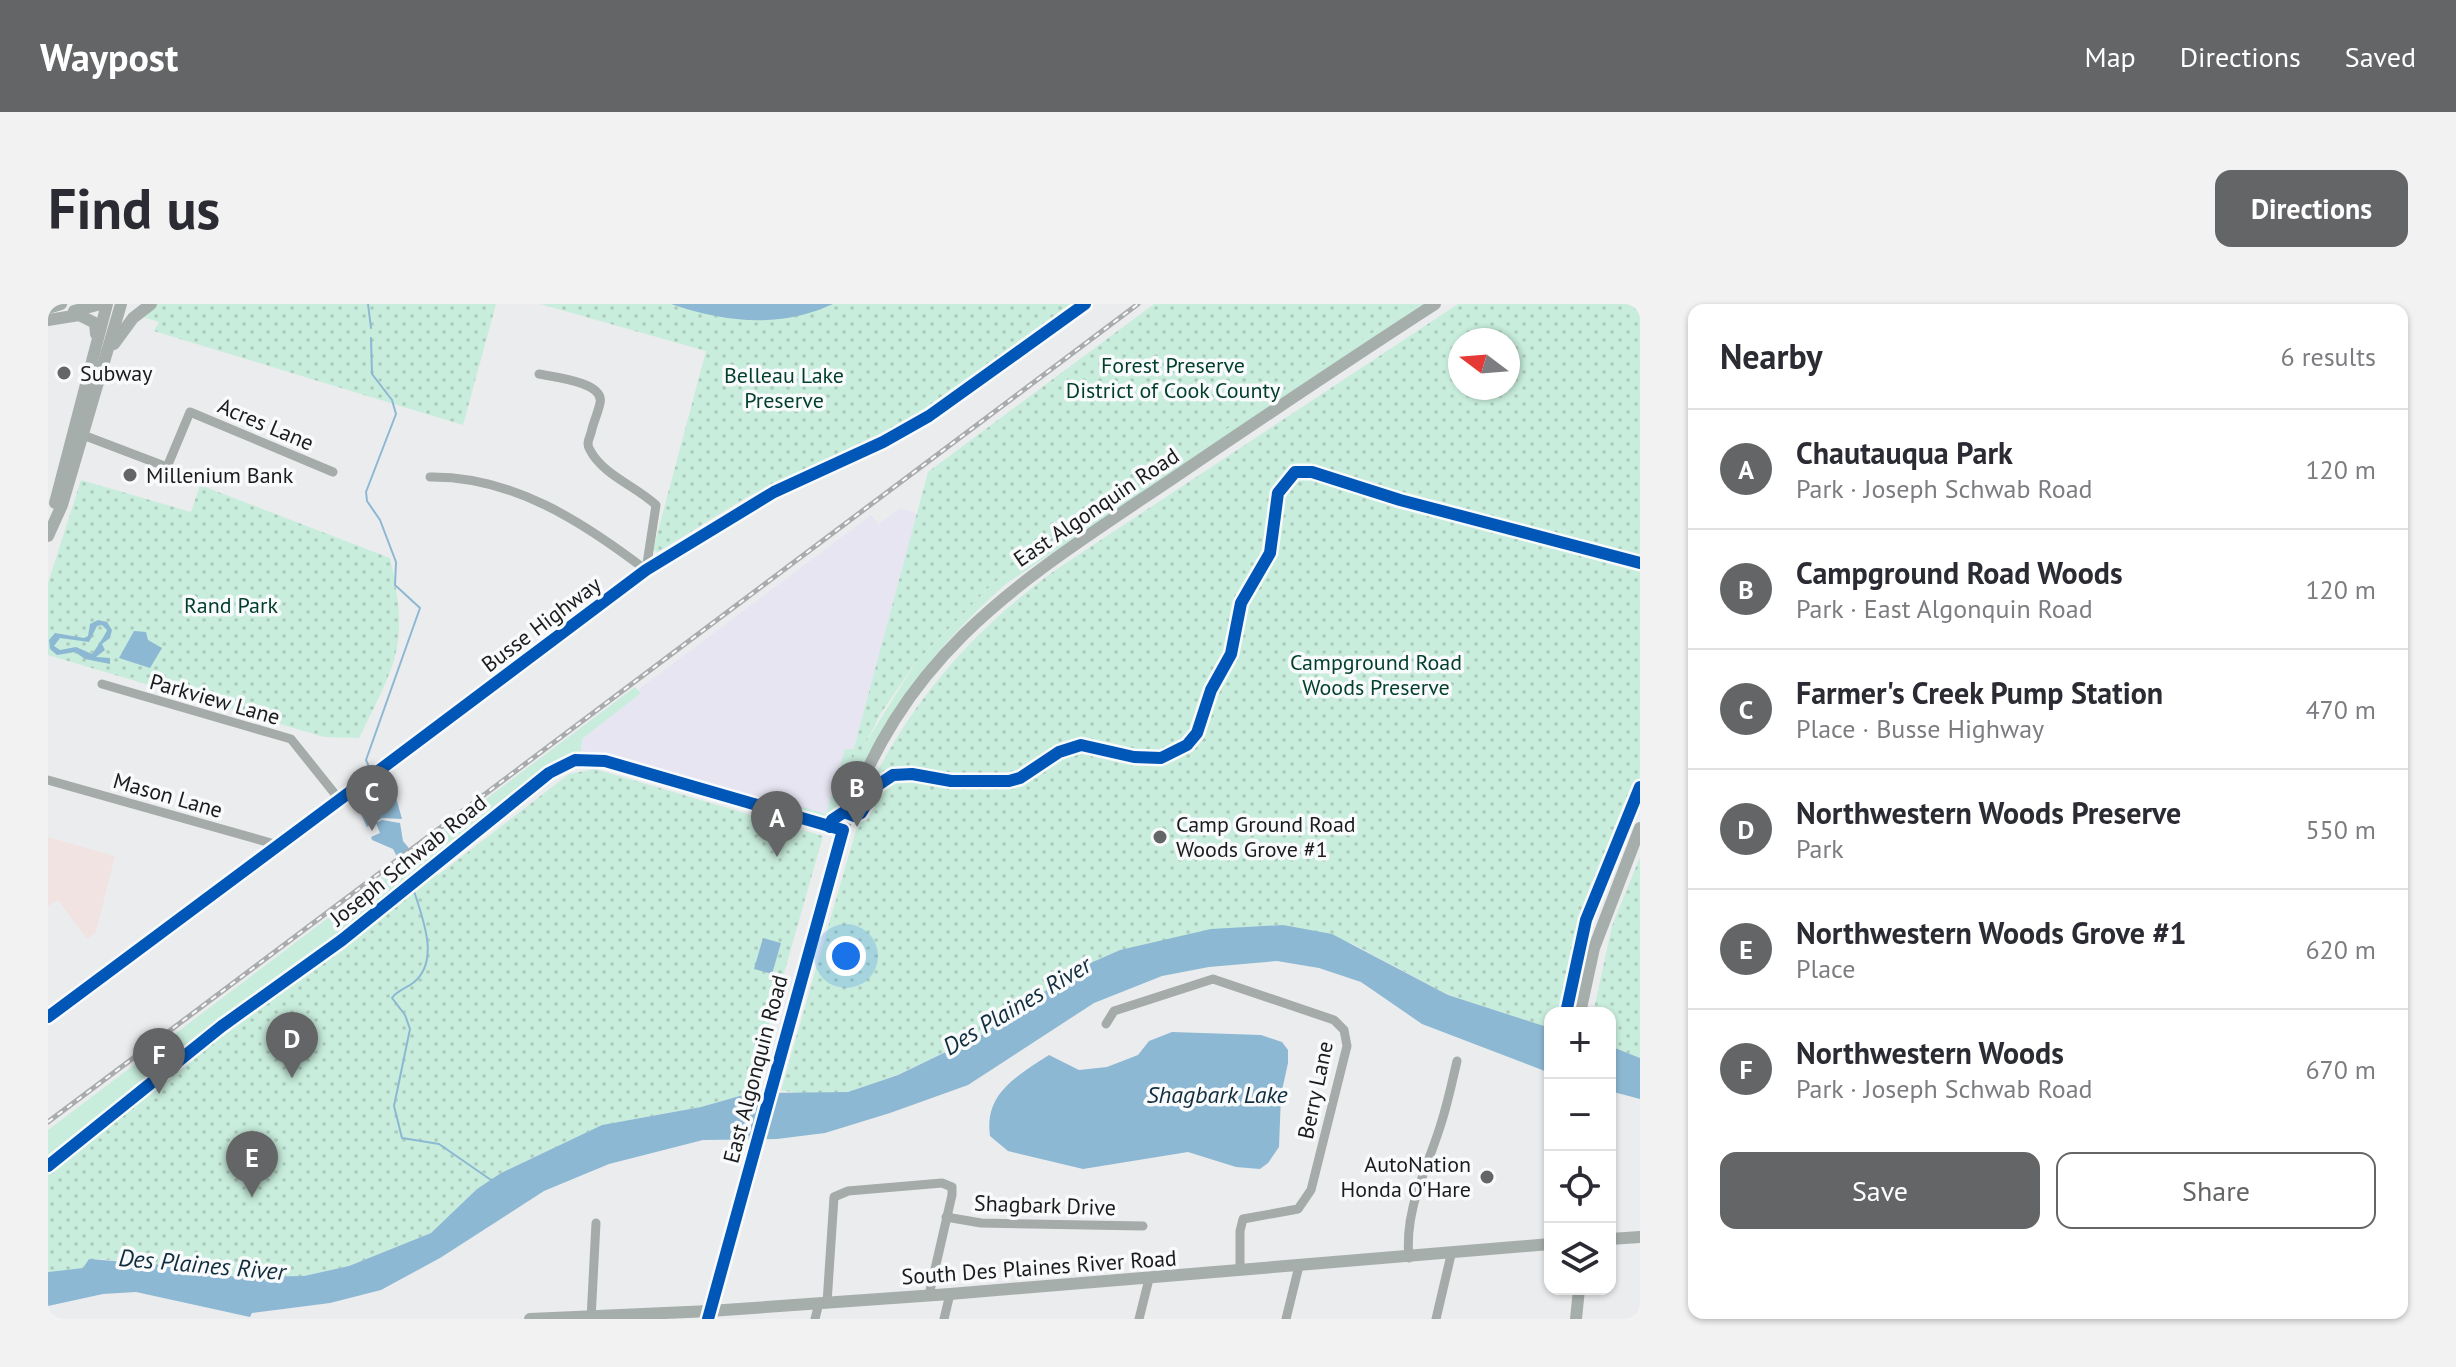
<!DOCTYPE html>
<meta charset="utf-8">
<style>
:root{--surface:#fff;--page:#f2f2f3;--text:#2b2b33;--muted:#7c7c81;--line:#e1e1e2;--accent:#646566}
body{margin:0;font-family:"PT Sans",sans-serif;background:var(--page);color:var(--text)}
.controls{position:absolute;right:24px;bottom:24px;display:grid;overflow:hidden;border-radius:16px;box-shadow:0 2px 6px #0004}
.controls button{width:72px;height:72px;display:grid;place-items:center;padding:0;border:0;border-bottom:2px solid var(--line);background:var(--surface);color:var(--text);font:40px sans-serif}
.compass{position:absolute;left:1400px;top:24px;width:72px;height:72px;border-radius:50%;background:var(--surface);box-shadow:0 2px 6px #0004;rotate:286deg}
.you{position:absolute;left:798px;top:652px;width:28px;height:28px;margin:-20px;border:6px solid #fff;border-radius:50%;background:#1a73e8;box-shadow:0 0 0 12px #1a73e833}
.badge{display:grid;place-items:center;width:52px;height:52px;border-radius:50%;background:var(--accent);color:#fff;font-size:26px;font-weight:700}
.pin{position:absolute;translate:-50% -66px;filter:drop-shadow(0 2px 4px #0008)}
.pin::after{content:'';position:absolute;top:42px;width:28px;height:24px;background:inherit;clip-path:polygon(0 0,100% 0,50% 100%)}
.list{margin:0;padding:0;list-style:none}
h2{display:flex;justify-content:space-between;align-items:center;height:104px;margin:0;padding:0 32px;font-size:34px}
h2 small{font-size:26px;font-weight:400;color:var(--muted)}
.list li{display:grid;grid-template-columns:52px 1fr auto;gap:24px;align-items:center;box-sizing:border-box;height:120px;padding:0 32px;border-top:2px solid var(--line)}
.list b{display:block;font-size:30px;white-space:nowrap}
.list p{margin:0;font-size:26px;white-space:nowrap;color:var(--muted)}
.list em{font-size:26px;font-style:normal;color:var(--muted)}
.actions{display:flex;gap:16px;padding:24px 32px}
.actions a{flex:1;padding:18px 0;border:2px solid var(--accent);border-radius:16px;text-align:center;font-size:28px;color:var(--accent)}
.actions .main{background:var(--accent);color:#fff}
.icon{flex:none;width:44px;height:44px;fill:none;stroke:currentColor;stroke-width:2;stroke-linecap:round;stroke-linejoin:round}
.map{position:relative;flex:none;width:1592px;height:1015px;overflow:hidden;border-radius:16px}
header{display:flex;align-items:center;gap:48px;box-sizing:border-box;height:112px;padding:0 40px;background:var(--accent);color:#fff}
header strong{font-size:38px}
nav{display:flex;gap:44px;margin-inline-start:auto;font-size:28px}
.intro{display:flex;align-items:center;justify-content:space-between;box-sizing:border-box;height:192px;padding:0 48px}
h1{margin:0;font-size:56px}
.button{padding:20px 36px;border-radius:16px;background:var(--accent);color:#fff;font-size:28px;font-weight:700}
main{display:flex;gap:48px;padding:0 48px}
aside{flex:1;background:var(--surface);border-radius:16px;box-shadow:0 2px 6px #0004}
.map>svg:first-child{display:block}
.industrial{fill:#e7e5f2}
.education{fill:#f1e3e2}
.green{fill:#c8eddc}
.park{fill:url(#park-dots);fill-rule:evenodd}
.water{fill:#8db8d3;fill-rule:evenodd}
.lines{fill:none;stroke-linecap:round;stroke-linejoin:round}
.stream{stroke:#8db8d3;stroke-width:2}
.minor{stroke:#a4aba8;stroke-width:9}
.major{stroke:#a6aeac;stroke-width:12}
.rail-casing{stroke:#a9abac;stroke-width:5}
.rail{stroke:#f8fafc;stroke-width:2;stroke-dasharray:6;stroke-linecap:butt}
.cycleway-casing{stroke:#f8fafc;stroke-width:17}
.cycleway{stroke:#0057b8;stroke-width:12}
.poi-dot{fill:#646566;stroke:#f8fafc;stroke-width:3}
.labels{text-anchor:middle;stroke-width:7;stroke-linejoin:round;paint-order:stroke}
.park-label{font-size:22px;fill:#023f2b;stroke:#f8fafc}
.poi-label{font-size:22px;fill:#1c1c1d;stroke:#f8fafc;text-anchor:start}
.street-label{font-size:22px;fill:#1c1c1d;stroke:#f8fafc}
.water-label{font-size:24px;font-style:italic;fill:#122e3e;stroke:#f8fafc}
</style>
<header>
<strong>Waypost</strong>
<nav><a>Map</a><a>Directions</a><a>Saved</a></nav>
</header>
<div class="intro"><h1>Find us</h1><a class="button">Directions</a></div>
<main>
<div class="map">
<svg width="1592" height="1015" viewBox="0 0 1592 1015">
<defs>
<pattern id="park-dots" width="8" height="8" patternUnits="userSpaceOnUse" patternTransform="scale(2)"><rect width="8" height="8" fill="#c8eddc"/><path d="M2 2h.1M6 6h.1" fill="none" stroke="#abcbbc" stroke-width="1.8" stroke-linecap="round"/></pattern>
</defs>
<rect width="100%" height="100%" fill="#ebecee"/>
<polygon class="industrial" points="852,204 869,209 796,481 780,516 549,448 533,448 534,435 593,389 591,385 823,211 831,220"/>
<polygon class="education" points="0,533 67,552 48,628 39,635 10,596 0,602"/>
<g class="green">
<path d="M 1368,0 L 1379,0 L 959,279 C 906,326 864,374 829,435 C 815,459 807,491 790,512 L 780,516 L 750,508 L 750,502 L 778,510 L 797,445 L 814,445 L 868,358 L 944,280 Z"/>
<polygon points="587,383 593,389 534,435 533,448 501,460 301,624 194,701 0,854 0,826 354,558 357,568 372,559 365,550"/>
<path d="M 1592,478 C 1592,513 1573,546 1560,578 C 1542,621 1526,663 1520,709 L 1516,709 L 1521,670 Z"/>
</g>
<g class="park">
<polygon points="109,0 448,0 415,121 106,27 111,18 92,12"/>
<polygon points="492,0 1024,0 923,76 865,114 699,193 610,248 605,246 658,47"/>
<polygon points="1106,0 1368,0 944,280 868,358 833,409 796,481 880,168"/>
<path d="M 1410,0 L 1592,0 L 1592,493 L 1541,616 L 1520,709 L 1502,709 L 1502,724 L 1400,691 L 1305,640 L 1235,621 L 1206,623 L 1072,646 L 1031,664 L 933,731 L 849,771 L 800,788 L 760,791 L 733,786 L 819,488 C 864,395 926,325 1009,265 ZM 1412,36 L 1460,36 L 1460,84 L 1412,84 Z"/>
<path d="M 33,176 L 143,208 L 152,181 L 342,254 C 362,342 348,358 311,434 L 276,433 L 0,351 L 0,279 Z"/>
<polygon points="547,465 775,532 702,789 653,803 554,821 453,869 429,885 383,929 301,962 256,972 187,973 129,962 50,955 35,964 0,968 0,868 151,746 300,638 387,565 390,571 521,470"/>
<polygon points="1592,553 1592,754 1562,742 1562,709 1545,709 1564,622"/>
</g>
<g class="water">
<path d="M 623,0 L 785,0 C 732,25 676,18 623,0 Z"/>
<path d="M 50,316 L 59,318 L 64,326 L 62,334 L 54,340 L 57,346 L 48,353 L 62,354 L 62,360 L 37,355 L 27,348 L 9,351 L 2,345 L 1,336 L 7,329 L 36,334 L 40,332 L 42,320 ZM 54,321 L 59,326 C 59,328 46,348 44,350 L 28,343 L 12,346 L 6,342 L 12,334 L 41,338 L 49,322 Z"/>
<polygon points="86,327 98,328 100,336 114,344 102,364 71,354"/>
<polygon points="337,479 347,490 354,515 334,514 319,523 309,502"/>
<polygon points="334,516 352,519 355,537 368,553 363,567 357,568 345,545 324,536 323,533 332,529 328,519"/>
<polygon points="1235,621 1284,630 1400,691 1502,724 1502,769 1374,720 1313,678 1271,664 1229,657 1161,663 1114,672 1046,699 920,781 842,809 777,829 729,835 655,836 561,860 496,887 392,954 333,986 282,999 204,1009 202,1013 88,988 55,990 0,1002 0,968 35,964 41,955 129,962 187,973 256,972 301,962 383,929 429,885 453,869 554,821 653,803 702,789 800,788 850,771 933,731 1031,664 1072,646 1163,625"/>
<polygon points="715,634 733,639 724,670 706,665"/>
<path d="M 1124,728 L 1213,731 L 1234,738 L 1240,746 L 1240,759 L 1233,791 L 1231,843 L 1220,859 L 1212,865 L 1188,863 L 1140,848 L 1035,865 L 960,847 L 942,832 C 936,789 969,772 1001,751 L 1031,766 L 1059,763 L 1090,751 L 1101,737 Z"/>
<polygon points="1562,742 1592,754 1592,795 1562,787"/>
</g>
<g class="lines">
<g class="stream">
<polyline points="320,0 323,24"/>
<polyline points="322,465 318,456 372,304 347,281 348,258 332,216 319,197 318,188 348,110 344,96 324,70 323,34"/>
<path d="M 366,587 C 374,613 393,657 365,679 C 357,685 350,686 344,694 L 357,711 L 362,725 L 346,802 L 354,834 L 391,840 L 443,876"/>
</g>
<g class="minor">
<path d="M 491,70 C 505,73 557,78 552,99 C 550,109 545,119 543,129 C 541,135 538,140 542,146 C 555,171 588,182 608,201 L 598,266"/>
<polyline points="35,131 119,163 142,108 285,168"/>
<path d="M 382,173 C 465,172 535,218 598,266"/>
<polyline points="54,380 243,435 291,495"/>
<polyline points="0,476 230,541"/>
<polyline points="1058,720 1066,707 1165,675 1286,716 1296,726 1299,742 1263,886 1250,905 1195,915 1192,927 1192,967"/>
<polyline points="0,862 174,722 294,636 501,469 527,456 557,457 795,526"/>
<polyline points="898,913 933,919 1095,922"/>
<path d="M 1361,954 C 1356,907 1378,867 1392,823 C 1399,802 1404,779 1409,757"/>
<polyline points="779,999 786,893 800,887 894,879 904,883 904,891 881,991"/>
<polyline points="543,1015 548,919"/>
<polyline points="767,1015 771,999"/>
<polyline points="896,1015 902,990"/>
<polyline points="1091,1015 1101,975"/>
<polyline points="1238,1015 1251,962"/>
<polyline points="1388,1015 1403,951"/>
</g>
<g class="major">
<polyline points="0,4 13,0"/>
<polyline points="26,7 53,0"/>
<polyline points="0,16 31,11 47,19 48,30"/>
<polyline points="66,40 85,14 103,0"/>
<polyline points="7,199 59,0"/>
<polyline points="0,232 14,201 73,0"/>
<polyline points="1532,709 1546,644 1592,524"/>
<polyline points="0,713 598,266 726,188 835,138 881,112 1037,0"/>
<polyline points="1562,935 1592,933"/>
<path d="M 662,1007 L 795,526 C 856,345 974,276 1124,175 C 1211,116 1299,57 1387,0"/>
<polyline points="482,1015 662,1007 902,990 1502,940"/>
<polyline points="1528,1015 1531,985"/>
</g>
<g class="rail-casing">
<polyline id="rail" points="0,818 1090,0"/>
</g>
<use href="#rail" class="rail"/>
<g class="cycleway-casing">
<g id="cycleway">
<polyline points="329,468 598,266 726,188 835,138 881,112 1037,0"/>
<polyline points="782,523 784,516 796,508 806,512 813,509 830,481 845,471 864,470 903,477 961,477 972,474 1011,448 1033,441 1086,453 1113,454 1139,441 1149,429 1163,386 1183,350 1193,299 1222,249 1230,189 1247,168 1264,168 1352,196 1592,259"/>
<polyline points="1518,709 1538,616 1592,483"/>
<polyline points="0,713 322,473"/>
<polyline points="0,862 174,722 294,636 501,469 527,456 557,457 795,526 660,1015"/>
</g>
</g>
<use href="#cycleway" class="cycleway"/>
</g>
<g class="poi-dot">
<circle cx="16" cy="69" r="8"/>
<circle cx="82" cy="171" r="8"/>
<circle cx="1112" cy="533" r="8"/>
<circle cx="1439" cy="873" r="8"/>
</g>
<g class="labels">
<g class="park-label">
<text x="1125" y="69">Forest Preserve<tspan x="1125" dy="25">District of Cook County</tspan></text>
<text x="736" y="79">Belleau Lake<tspan x="736" dy="25">Preserve</tspan></text>
<text x="183" y="309">Rand Park</text>
<text x="1328" y="366">Campground Road<tspan x="1328" dy="25">Woods Preserve</tspan></text>
</g>
<g class="poi-label">
<text x="32" y="77">Subway</text>
<text x="98" y="179">Millenium Bank</text>
<text x="1128" y="528">Camp Ground Road<tspan x="1128" dy="25">Woods Grove #1</tspan></text>
<text x="1423" y="868" text-anchor="end">AutoNation<tspan x="1423" dy="25">Honda O'Hare</tspan></text>
</g>
<g class="street-label">
<text transform="translate(218 120) rotate(23)" y="8">Acres Lane</text>
<text transform="translate(1048 203) rotate(-34)" y="8">East Algonquin Road</text>
<text transform="translate(493 320) rotate(-37)" y="8">Busse Highway</text>
<text transform="translate(167 395) rotate(16)" y="8">Parkview Lane</text>
<text transform="translate(120 491) rotate(16)" y="8">Mason Lane</text>
<text transform="translate(360 556) rotate(-39)" y="8">Joseph Schwab Road</text>
<text transform="translate(707 765) rotate(-75)" y="8">East Algonquin Road</text>
<text transform="translate(1267 786) rotate(-78)" y="8">Berry Lane</text>
<text transform="translate(997 901) rotate(2)" y="8">Shagbark Drive</text>
<text transform="translate(991 963) rotate(-4)" y="8">South Des Plaines River Road</text>
</g>
<g class="water-label">
<text transform="translate(969 702) rotate(-31)" y="8">Des Plaines River</text>
<text x="1169" y="799">Shagbark Lake</text>
<text transform="translate(154 961) rotate(5)" y="8">Des Plaines River</text>
</g>
</g>
</svg>
<div class="controls">
<button>+</button>
<button>−</button>
<button><svg class="icon" aria-label="locate" viewBox="0 0 24 24"><circle cx="12" cy="12" r="6"/><path d="M12 2v4M12 18v4M2 12h4M18 12h4"/></svg></button>
<button><svg class="icon" aria-label="layers" viewBox="0 0 24 24"><path d="M12 4l9 5-9 5-9-5zM3 14l9 5 9-5"/></svg></button>
</div>
<svg class="compass" viewBox="-18 -18 36 36"><path d="M0-13l5 13h-10z" fill="#e53935"/><path d="M0 13l5-13h-10z" fill="#7c7c81"/></svg>
<div class="you"></div>
<div class="pin badge" style="left:729px;top:553px">A</div>
<div class="pin badge" style="left:809px;top:523px">B</div>
<div class="pin badge" style="left:324px;top:527px">C</div>
<div class="pin badge" style="left:244px;top:774px">D</div>
<div class="pin badge" style="left:204px;top:893px">E</div>
<div class="pin badge" style="left:111px;top:790px">F</div>
</div>
<aside>
<h2>Nearby<small>6 results</small></h2>
<ul class="list">
<li><span class="badge">A</span><div><b>Chautauqua Park</b><p>Park · Joseph Schwab Road</p></div><em>120 m</em></li>
<li><span class="badge">B</span><div><b>Campground Road Woods</b><p>Park · East Algonquin Road</p></div><em>120 m</em></li>
<li><span class="badge">C</span><div><b>Farmer's Creek Pump Station</b><p>Place · Busse Highway</p></div><em>470 m</em></li>
<li><span class="badge">D</span><div><b>Northwestern Woods Preserve</b><p>Park</p></div><em>550 m</em></li>
<li><span class="badge">E</span><div><b>Northwestern Woods Grove #1</b><p>Place</p></div><em>620 m</em></li>
<li><span class="badge">F</span><div><b>Northwestern Woods</b><p>Park · Joseph Schwab Road</p></div><em>670 m</em></li>
</ul>
<div class="actions"><a class="main">Save</a><a>Share</a></div>
</aside>
</main>
